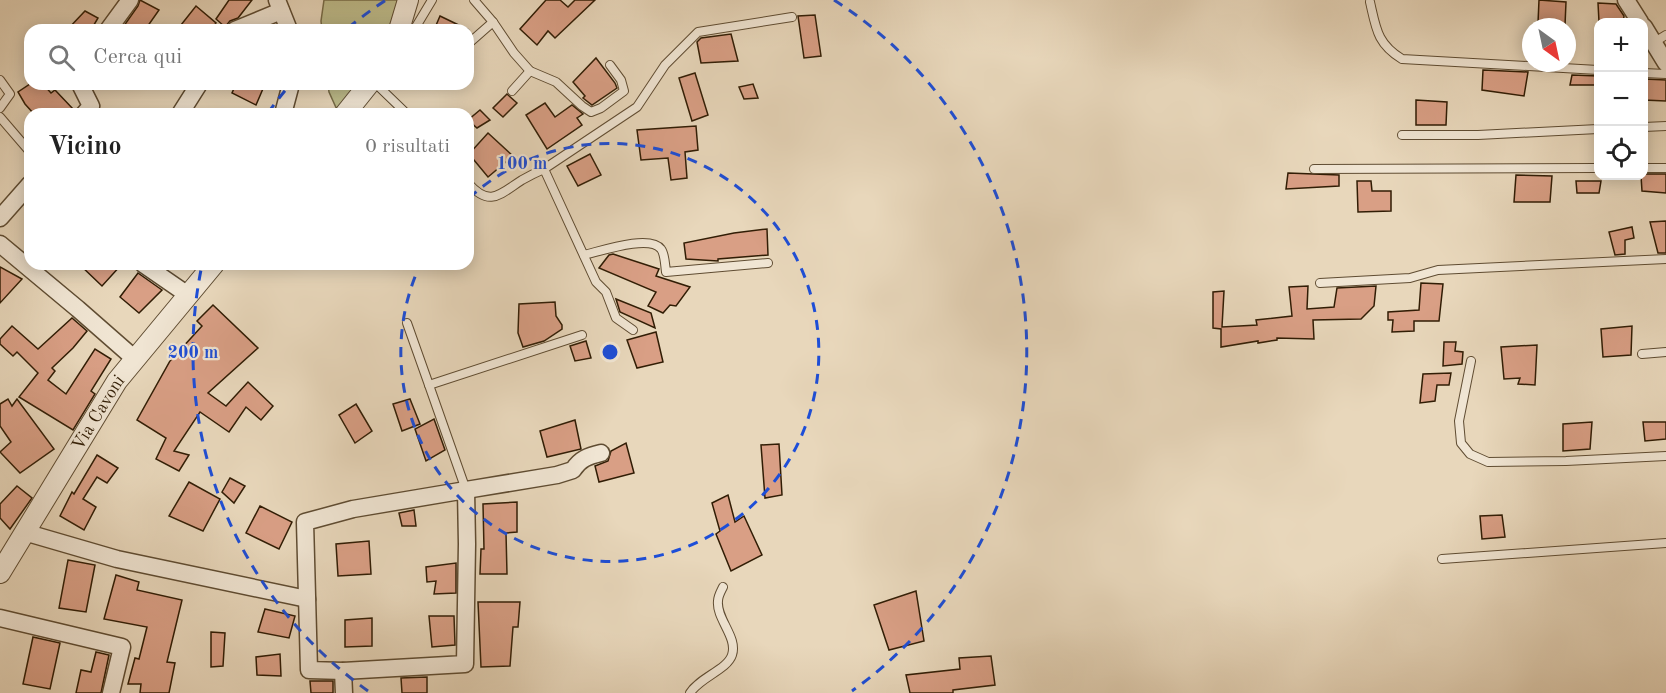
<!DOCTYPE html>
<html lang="it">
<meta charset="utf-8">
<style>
:root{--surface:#fff;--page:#f2f2f2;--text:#222;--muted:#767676;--line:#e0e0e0}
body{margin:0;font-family:"Old Standard TT",serif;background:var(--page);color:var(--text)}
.controls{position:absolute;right:18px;top:18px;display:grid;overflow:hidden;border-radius:12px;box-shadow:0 3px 15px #0003}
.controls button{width:54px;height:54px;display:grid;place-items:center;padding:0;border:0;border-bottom:2px solid var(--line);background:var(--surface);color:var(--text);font:30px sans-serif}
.compass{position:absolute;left:1522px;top:18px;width:54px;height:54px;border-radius:50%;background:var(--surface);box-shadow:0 3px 15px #0003;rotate:147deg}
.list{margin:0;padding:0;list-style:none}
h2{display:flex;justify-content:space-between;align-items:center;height:78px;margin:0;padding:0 24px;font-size:26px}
h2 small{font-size:20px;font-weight:400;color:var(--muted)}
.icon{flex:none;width:33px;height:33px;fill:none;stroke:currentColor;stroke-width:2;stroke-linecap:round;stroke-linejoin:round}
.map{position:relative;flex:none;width:1666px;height:693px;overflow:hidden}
.search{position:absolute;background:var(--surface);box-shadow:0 3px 15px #0003;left:24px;top:24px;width:450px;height:66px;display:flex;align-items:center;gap:15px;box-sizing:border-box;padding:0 21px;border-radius:18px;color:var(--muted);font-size:22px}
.panel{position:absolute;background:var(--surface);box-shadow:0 3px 15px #0003;left:24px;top:108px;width:450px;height:162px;border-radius:18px}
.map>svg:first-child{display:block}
.green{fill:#bebc8b;stroke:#786c48;stroke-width:1.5}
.building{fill:#d99f85;stroke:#311d05;stroke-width:1.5}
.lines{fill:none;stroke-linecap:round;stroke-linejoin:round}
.service-casing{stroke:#5f4c32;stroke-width:10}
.minor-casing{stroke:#5f4c32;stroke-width:19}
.tertiary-casing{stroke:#5f4c32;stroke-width:22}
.service{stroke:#f0e5d3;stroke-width:8}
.minor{stroke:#f0e5d3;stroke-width:16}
.tertiary{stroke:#f0e5d3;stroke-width:20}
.ring{fill:none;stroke:#1d4ed8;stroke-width:3;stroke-dasharray:10 8}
.labels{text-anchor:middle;stroke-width:4.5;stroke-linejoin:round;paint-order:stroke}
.street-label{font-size:18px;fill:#311d05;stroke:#f0e5d3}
.centre{fill:#1d4ed8;stroke:#f0e5d3;stroke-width:3}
.ring-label{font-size:18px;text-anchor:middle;font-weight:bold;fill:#1d4ed8;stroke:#f0e5d3;stroke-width:4.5;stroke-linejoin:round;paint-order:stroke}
</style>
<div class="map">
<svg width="1666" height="693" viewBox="0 0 1666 693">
<rect width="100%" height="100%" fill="#e8d7bb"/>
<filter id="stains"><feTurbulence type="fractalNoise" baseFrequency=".00333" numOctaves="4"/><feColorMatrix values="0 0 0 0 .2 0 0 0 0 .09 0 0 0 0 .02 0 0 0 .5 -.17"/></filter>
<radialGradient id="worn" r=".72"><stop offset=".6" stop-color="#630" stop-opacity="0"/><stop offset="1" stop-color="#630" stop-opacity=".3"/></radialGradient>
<g class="green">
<polygon points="324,0 399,0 389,30 322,30 321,21"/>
<polygon points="328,84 359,84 338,112 329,92"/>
</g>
<g class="building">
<polygon points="140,0 159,10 145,30 121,30 138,6"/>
<polygon points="229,0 252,0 238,18 230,21 225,27 216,19"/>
<polygon points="546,0 560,0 568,7 575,0 595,0 555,38 548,31 537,45 520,29"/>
<polygon points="1539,0 1566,2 1565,25 1538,23"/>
<polygon points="1598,3 1616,4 1624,16 1623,22 1599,22"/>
<polygon points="196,6 216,23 211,30 177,30"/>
<polygon points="85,11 98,18 91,30 67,30"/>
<polygon points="815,15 821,56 804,58 798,16"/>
<polygon points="440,16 469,30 434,30"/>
<polygon points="731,34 738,61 701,63 697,42 701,38"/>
<polygon points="596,58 615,83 617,88 592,105 583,98 585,96 573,82"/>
<polygon points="1483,70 1528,72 1524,96 1482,90"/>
<polygon points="695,73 708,115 692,121 679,78"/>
<polygon points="1572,75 1598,76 1597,85 1570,85"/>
<polygon points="1644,79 1666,80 1666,101 1644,100"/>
<polygon points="30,84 43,84 51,93 55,90 74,110 74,114 34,114 25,104 18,92"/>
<polygon points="236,84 265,84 256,105 232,93"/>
<polygon points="753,84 758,98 744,99 739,87"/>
<polygon points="507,94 517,103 503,117 493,108"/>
<polygon points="1416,100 1447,102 1446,125 1416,125"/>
<polygon points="545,103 555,117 572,105 583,114 577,118 582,125 547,149 526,115"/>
<polygon points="480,110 490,120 477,128 468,120"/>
<polygon points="696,126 698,150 685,152 687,178 671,180 668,158 641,160 637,130"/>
<polygon points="488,133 513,156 488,177 469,154"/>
<polygon points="590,154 601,175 578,186 567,166"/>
<polygon points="1288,173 1339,175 1339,186 1286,189"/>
<polygon points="1644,174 1666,174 1666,193 1642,191 1641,176"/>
<polygon points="1516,175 1552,176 1550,202 1514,202"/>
<polygon points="1357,181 1371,181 1372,191 1391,191 1391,211 1358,212"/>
<polygon points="1576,181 1601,181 1599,193 1577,193"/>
<polygon points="1666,221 1666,253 1658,253 1650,222"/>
<polygon points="1632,227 1634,238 1625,240 1625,254 1615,255 1609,232"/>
<polygon points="767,229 768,255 718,259 718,261 686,259 684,243 734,233"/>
<polygon points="613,254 659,269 656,276 690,287 676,306 670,305 663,313 648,306 656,292 599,268 609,255"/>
<polygon points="79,264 122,264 102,286"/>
<polygon points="0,267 22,279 0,303"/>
<polygon points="138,273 162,290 139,313 120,297"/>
<polygon points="1421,283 1443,284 1439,321 1414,321 1414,331 1392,332 1393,320 1388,320 1388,312 1419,310"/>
<polygon points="1308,286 1307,309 1334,307 1337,288 1376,286 1374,306 1361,319 1313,320 1314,339 1277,338 1277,340 1258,343 1258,341 1221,347 1221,329 1213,328 1213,292 1224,291 1222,327 1257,325 1256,320 1292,316 1289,287"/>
<polygon points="616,299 651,313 655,328 620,312"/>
<polygon points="555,302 556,316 562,325 562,329 544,341 523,347 518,333 519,304"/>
<polygon points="213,305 258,348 208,393 226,406 248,382 273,406 261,420 246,407 229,432 200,412 174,451 189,455 179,471 156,459 166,438 137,420 170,361 202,326 197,321"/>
<polygon points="72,318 87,331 73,348 52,368 55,371 48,380 66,394 95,349 111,359 91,391 95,394 73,430 19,397 38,373 17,352 13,356 0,344 0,339 12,326 38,349"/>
<polygon points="1632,326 1631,355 1603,357 1601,329"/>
<polygon points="656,332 663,362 637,368 627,340"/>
<polygon points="586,341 591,358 575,361 570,346"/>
<polygon points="1444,342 1456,342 1455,351 1463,352 1462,364 1443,366"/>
<polygon points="1537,345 1535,385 1518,384 1520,378 1504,379 1501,347"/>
<polygon points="1451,373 1449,385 1437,385 1435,401 1420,403 1423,374"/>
<polygon points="8,399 12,406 17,399 54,449 20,473 0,452 11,442 0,426 0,404"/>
<polygon points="410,399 420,424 402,431 393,404"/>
<polygon points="356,404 372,431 355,443 339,415"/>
<polygon points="434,419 445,450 426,461 415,429"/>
<polygon points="575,420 581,449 547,457 540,431"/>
<polygon points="1592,422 1590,449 1563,451 1563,424"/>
<polygon points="1643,422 1666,422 1666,439 1645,441"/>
<polygon points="626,443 634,473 599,482 595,466 608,461 611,451"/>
<polygon points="779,444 782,495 765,498 761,445"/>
<polygon points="97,455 118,468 107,483 97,477 83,499 96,507 84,530 60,516 72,492 74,494"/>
<polygon points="230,478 245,486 234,503 222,492"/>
<polygon points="189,482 220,499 203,531 169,516"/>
<polygon points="17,486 32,498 10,529 0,518 0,504"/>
<polygon points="728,495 735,522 744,516 762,555 731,571 716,534 720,531 712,503"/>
<polygon points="517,502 517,532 506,533 507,574 480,574 481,549 484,549 483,504"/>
<polygon points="260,506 292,522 279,549 246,533"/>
<polygon points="414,510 416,526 402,526 399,513"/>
<polygon points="1502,515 1505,537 1482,539 1480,516"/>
<polygon points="369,541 371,574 338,576 336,544"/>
<polygon points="68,560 95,565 86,612 59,608"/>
<polygon points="456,563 456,593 434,594 436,581 427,582 426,567"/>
<polygon points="116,575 139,582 137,590 182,600 167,662 175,663 169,693 140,693 141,684 128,684 135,658 139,659 147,627 104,619"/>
<polygon points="916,591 924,641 889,650 874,605"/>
<polygon points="478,602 520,602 518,627 513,627 510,666 481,667"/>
<polygon points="265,609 295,616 289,638 258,632"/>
<polygon points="429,616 454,616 455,645 432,647"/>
<polygon points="372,618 372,646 345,647 345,620"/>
<polygon points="211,632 225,633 223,666 211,667"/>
<polygon points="33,637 60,643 50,689 23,684"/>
<polygon points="96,652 109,655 101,693 76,693 81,670 91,672"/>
<polygon points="280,654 281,676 257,675 256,657"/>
<polygon points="991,656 995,685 953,690 953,693 910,693 906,675 960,669 959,658"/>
<polygon points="427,677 427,693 402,693 401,678"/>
<polygon points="310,681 333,681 333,693 311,693"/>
</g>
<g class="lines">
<g class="service-casing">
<g id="service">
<polyline points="474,0 493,22 514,53 530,71 556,82 582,106 591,112 601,108 624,91 621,80 610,65"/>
<path d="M 1370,2 C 1376,28 1377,44 1402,59 L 1598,70"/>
<polyline points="414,30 432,0"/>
<polyline points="1653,43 1666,35"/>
<polyline points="468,44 493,22"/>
<polyline points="1644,73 1666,74"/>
<polyline points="0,80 10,94 0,108"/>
<polyline points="376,84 407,114"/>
<polyline points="512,91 530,71"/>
<polyline points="0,117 30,152"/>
<polyline points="1644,127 1666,126"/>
<polyline points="1402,135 1478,135 1598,129"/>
<polyline points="1644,168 1666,168"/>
<polyline points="1314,169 1598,168"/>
<path d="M 468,183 C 490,208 500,194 522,180 C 529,176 537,172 544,169"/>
<path d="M 584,255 C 601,251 650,234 661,249 C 665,254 665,265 666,272 L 768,263"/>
<polyline points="1320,283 1410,278 1438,270 1666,259"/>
<polyline points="407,323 429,385"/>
<polyline points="633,330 616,318 606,292 596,282 544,169 637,107 665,65 698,32 792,17"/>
<polyline points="1642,354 1666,352"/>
<polyline points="1471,361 1459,421 1461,443 1470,454 1488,462 1566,461 1666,456"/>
<polyline points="466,490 429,385 582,335"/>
<polyline points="1442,559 1666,543"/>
<path d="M 690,693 C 700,677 727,670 732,655 C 738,637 716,619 718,601 C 718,596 721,591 723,587"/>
</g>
</g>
<g class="minor-casing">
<g id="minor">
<polyline points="277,0 289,30"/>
<polyline points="1626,0 1640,22"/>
<polyline points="1644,27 1666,63"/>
<polyline points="108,30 130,0"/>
<polyline points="235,30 281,11"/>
<polyline points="80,84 91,106 84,114"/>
<polyline points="180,114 199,84"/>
<polyline points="283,114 291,84"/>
<polyline points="0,218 30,184"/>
<polyline points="0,244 78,309 135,359"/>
<polyline points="143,264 188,295"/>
<polygon points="466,490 467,544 465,664 343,671 309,670 305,522 353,509"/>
<path d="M 466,490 L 557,475 L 573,470 C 580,459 588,456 601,453"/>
<polyline points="24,532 117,559 307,599"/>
<polyline points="0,618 122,647 111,693"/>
<polyline points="343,671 344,693"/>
</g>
</g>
<g class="tertiary-casing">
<g id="tertiary">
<polyline points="399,30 408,0"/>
<polyline points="345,114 369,84"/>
<path id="s1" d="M 0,573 L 117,381 L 214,264"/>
</g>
</g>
<use href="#service" class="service"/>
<use href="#minor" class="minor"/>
<use href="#tertiary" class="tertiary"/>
</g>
<g class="ring">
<path d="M469 198A209 209 0 1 1 420 265"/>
<path d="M368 691A417 417 0 0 1 202 265M268 113A417 417 0 0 1 288 87M348 28A417 417 0 0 1 386 0M834 0A417 417 0 0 1 852 691"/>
</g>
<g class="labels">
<g class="street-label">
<text dy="6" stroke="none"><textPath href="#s1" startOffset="188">Via Cavoni</textPath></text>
</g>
</g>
<circle cx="610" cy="352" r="9" class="centre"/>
<g class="ring-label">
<text x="522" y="169">100 m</text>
<text x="193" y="358">200 m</text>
</g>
<rect width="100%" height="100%" filter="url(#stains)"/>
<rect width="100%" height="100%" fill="url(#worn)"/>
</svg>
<div class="controls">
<button>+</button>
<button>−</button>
<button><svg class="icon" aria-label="locate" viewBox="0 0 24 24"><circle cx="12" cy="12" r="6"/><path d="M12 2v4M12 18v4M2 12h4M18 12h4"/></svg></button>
</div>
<svg class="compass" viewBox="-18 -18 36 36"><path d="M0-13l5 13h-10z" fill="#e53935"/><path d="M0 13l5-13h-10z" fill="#767676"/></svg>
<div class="search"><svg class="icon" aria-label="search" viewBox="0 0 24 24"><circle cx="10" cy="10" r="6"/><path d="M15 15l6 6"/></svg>Cerca qui</div>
<section class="panel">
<h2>Vicino<small>0 risultati</small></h2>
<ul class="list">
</ul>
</section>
</div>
